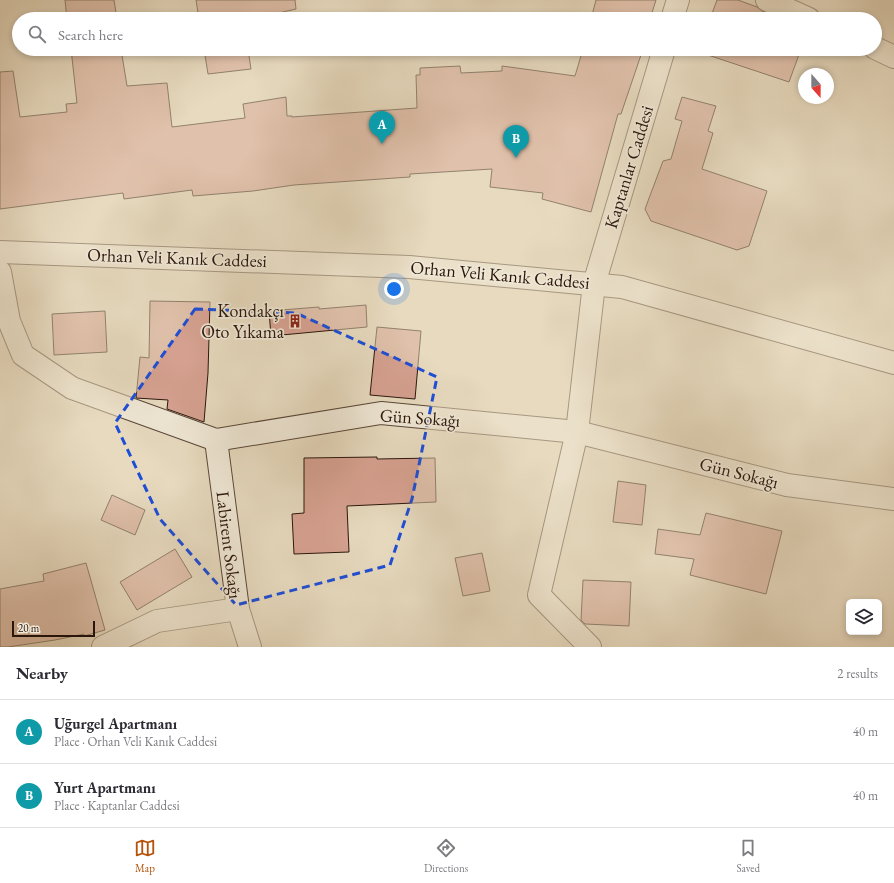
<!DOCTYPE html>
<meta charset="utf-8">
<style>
:root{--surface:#fff;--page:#f2f2f3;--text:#2b2b33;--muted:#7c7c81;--line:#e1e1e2;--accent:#b45309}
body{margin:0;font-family:"EB Garamond",serif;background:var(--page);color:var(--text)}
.controls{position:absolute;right:12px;bottom:12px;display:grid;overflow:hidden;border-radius:6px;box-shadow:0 2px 6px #0003}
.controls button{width:36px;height:36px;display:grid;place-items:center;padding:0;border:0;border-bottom:1px solid var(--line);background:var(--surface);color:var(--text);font:20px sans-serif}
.compass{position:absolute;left:798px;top:68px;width:36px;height:36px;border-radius:50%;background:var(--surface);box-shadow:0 2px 6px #0003;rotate:159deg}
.scale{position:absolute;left:12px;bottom:10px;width:83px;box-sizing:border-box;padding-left:4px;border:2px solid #2a160b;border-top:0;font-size:11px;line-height:14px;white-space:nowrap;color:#2a160b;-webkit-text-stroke:3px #efe7d5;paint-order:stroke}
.you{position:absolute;left:394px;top:289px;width:14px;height:14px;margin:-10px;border:3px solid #fff;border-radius:50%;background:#1a73e8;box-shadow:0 0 0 6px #1a73e833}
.badge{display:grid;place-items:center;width:26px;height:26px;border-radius:50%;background:var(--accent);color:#fff;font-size:13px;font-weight:700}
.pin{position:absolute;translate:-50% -33px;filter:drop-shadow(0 1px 2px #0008)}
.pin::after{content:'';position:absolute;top:21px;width:14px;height:12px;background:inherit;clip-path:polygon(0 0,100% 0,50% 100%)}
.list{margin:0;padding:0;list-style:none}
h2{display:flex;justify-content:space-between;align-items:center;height:52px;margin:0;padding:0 16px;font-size:17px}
h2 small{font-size:13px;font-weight:400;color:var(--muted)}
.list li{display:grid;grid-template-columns:26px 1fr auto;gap:12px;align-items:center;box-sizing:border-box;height:64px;padding:0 16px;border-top:1px solid var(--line)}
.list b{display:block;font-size:15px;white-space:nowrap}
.list p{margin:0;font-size:13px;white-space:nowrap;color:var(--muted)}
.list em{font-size:13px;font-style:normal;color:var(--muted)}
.icon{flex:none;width:22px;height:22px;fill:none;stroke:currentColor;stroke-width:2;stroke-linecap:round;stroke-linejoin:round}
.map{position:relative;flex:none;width:894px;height:647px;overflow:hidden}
.search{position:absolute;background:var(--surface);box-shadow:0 2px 6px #0003;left:12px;right:12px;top:12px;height:44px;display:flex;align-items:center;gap:10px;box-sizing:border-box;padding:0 14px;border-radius:22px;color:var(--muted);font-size:15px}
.sheet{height:180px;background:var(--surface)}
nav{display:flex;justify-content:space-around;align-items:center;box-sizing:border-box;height:56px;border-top:1px solid var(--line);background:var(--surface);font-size:11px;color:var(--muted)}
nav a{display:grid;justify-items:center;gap:2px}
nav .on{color:var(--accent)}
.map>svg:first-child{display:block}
.building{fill:#d7a292;stroke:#2a160b}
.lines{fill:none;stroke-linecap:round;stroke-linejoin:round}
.minor-casing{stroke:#594738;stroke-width:24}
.minor{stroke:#efe7d5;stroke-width:22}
.marked{fill:none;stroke:#1d4ed8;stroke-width:3;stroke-dasharray:8 5;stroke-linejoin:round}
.labels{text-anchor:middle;stroke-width:3.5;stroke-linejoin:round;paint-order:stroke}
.street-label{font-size:18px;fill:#2a160b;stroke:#efe7d5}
.poi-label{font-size:18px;fill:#2a160b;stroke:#efe7d5;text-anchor:end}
</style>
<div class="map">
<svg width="894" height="647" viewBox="0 0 894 647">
<rect width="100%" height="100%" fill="#e7dabf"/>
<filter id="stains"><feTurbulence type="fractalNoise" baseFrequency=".005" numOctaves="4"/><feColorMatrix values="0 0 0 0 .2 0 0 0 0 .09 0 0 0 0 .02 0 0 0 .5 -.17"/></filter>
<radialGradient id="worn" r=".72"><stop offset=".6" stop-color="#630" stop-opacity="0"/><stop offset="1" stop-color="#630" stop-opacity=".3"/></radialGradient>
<g class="building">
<polygon points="65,0 114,0 117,19 67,19"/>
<polygon points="196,0 295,0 296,9 253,19 199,19"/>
<polygon points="596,0 656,0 650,19 591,19"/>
<polygon points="717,0 738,0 757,7 762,11 779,19 710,19"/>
<polygon points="71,49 121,49 127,86 167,83 172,127 245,118 243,104 286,97 287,116 292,116 292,117 417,108 416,75 420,75 420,68 460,66 461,73 502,71 502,66 575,76 583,49 643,49 621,114 618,114 591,212 542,199 543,193 490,187 492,169 410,174 410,177 294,185 253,191 193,196 192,190 124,199 123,193 0,209 0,72 13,71 20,117 67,112 66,104 77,103"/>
<polygon points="204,49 248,49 251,69 208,74"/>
<polygon points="700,49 801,49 789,82 699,52"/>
<polygon points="682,97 716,106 708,131 713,133 702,169 767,191 749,246 737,250 651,221 645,209 663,161 671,159 682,121 675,119"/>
<polygon points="150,301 210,302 208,373 204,422 167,409 168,400 136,398 140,357 149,358"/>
<polygon points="366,305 367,327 271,336 269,311 319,307 319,309"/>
<polygon points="105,311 107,352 54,355 52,314"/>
<polygon points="377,327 421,331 415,399 370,395"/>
<polygon points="377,457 377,459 435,458 436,502 347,506 349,552 294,554 292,514 304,513 304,458"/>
<polygon points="618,481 646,485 642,525 613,522"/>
<polygon points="112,495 145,510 135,535 101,520"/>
<polygon points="706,513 782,531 766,594 690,575 694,559 655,554 658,529 700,535"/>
<polygon points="175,549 192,577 137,610 120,582"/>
<polygon points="482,553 490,591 463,596 455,558"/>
<polygon points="86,563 105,630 84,636 84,634 55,640 8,647 0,647 0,589 44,581 43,574"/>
<polygon points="583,580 631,582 629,626 585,624 581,620"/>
</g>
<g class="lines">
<g class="minor-casing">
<g id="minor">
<polyline points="767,0 809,19"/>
<polyline points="672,19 678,0"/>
<polyline points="875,48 894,57"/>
<polyline points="0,252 409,267 622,287 894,363"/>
<polyline points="0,272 9,321 23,355 72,388 216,440 381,413 577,432 787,485 894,499"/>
<polyline points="216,440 238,609 250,647"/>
<polyline points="103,647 157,621 238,609"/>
<polyline points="590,647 539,595 577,432 594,284 664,49"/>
</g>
</g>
<use href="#minor" class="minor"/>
</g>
<path d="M0 0H894V647H0ZM 195,309 L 296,313 L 437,377 L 412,499 L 390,565 L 236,605 L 160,519 L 115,423 Z" fill="#e7dabf" fill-opacity=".55" fill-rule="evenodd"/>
<path class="marked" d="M 195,309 L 296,313 L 437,377 L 412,499 L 390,565 L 236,605 L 160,519 L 115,423 Z"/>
<defs>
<g id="building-bare" transform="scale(1.08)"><path d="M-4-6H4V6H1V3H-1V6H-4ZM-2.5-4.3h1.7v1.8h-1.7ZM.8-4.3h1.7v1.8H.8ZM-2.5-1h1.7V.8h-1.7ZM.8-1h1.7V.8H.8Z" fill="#8f2418" stroke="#efe7d5" stroke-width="2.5" paint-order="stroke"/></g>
</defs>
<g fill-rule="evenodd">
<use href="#building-bare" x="295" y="321"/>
</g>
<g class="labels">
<g class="street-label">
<text transform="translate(629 167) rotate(-73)" y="6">Kaptanlar Caddesi</text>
<text transform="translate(177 258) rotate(2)" y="6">Orhan Veli Kanık Caddesi</text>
<text transform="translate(500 275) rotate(5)" y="6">Orhan Veli Kanık Caddesi</text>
<text transform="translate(420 418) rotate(4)" y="6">Gün Sokağı</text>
<text transform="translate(739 473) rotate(14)" y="6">Gün Sokağı</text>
<text transform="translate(229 545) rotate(83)" y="6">Labirent Sokağı</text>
</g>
<g class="poi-label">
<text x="284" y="317">Kondakçı<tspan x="284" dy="21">Oto Yıkama</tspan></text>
</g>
</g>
<rect width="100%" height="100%" filter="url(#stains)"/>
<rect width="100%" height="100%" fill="url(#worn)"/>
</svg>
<div class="controls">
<button><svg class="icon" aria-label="layers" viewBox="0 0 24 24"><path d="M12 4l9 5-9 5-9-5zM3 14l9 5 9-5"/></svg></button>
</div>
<svg class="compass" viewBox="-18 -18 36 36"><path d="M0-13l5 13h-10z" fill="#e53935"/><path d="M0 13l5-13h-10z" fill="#7c7c81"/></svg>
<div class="scale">20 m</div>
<div class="you"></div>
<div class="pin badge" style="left:382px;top:144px;background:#0f9aa8">A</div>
<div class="pin badge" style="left:516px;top:158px;background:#0f9aa8">B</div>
<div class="search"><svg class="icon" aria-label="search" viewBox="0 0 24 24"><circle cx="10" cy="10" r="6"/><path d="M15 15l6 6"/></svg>Search here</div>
</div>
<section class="sheet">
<h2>Nearby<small>2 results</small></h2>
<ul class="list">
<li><span class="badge" style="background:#0f9aa8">A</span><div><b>Uḡurgel Apartmanı</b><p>Place · Orhan Veli Kanık Caddesi</p></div><em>40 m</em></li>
<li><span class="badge" style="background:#0f9aa8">B</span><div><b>Yurt Apartmanı</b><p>Place · Kaptanlar Caddesi</p></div><em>40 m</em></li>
</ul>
</section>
<nav>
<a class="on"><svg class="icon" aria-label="map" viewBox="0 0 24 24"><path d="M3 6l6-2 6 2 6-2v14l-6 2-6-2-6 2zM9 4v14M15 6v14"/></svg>Map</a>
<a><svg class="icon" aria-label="directions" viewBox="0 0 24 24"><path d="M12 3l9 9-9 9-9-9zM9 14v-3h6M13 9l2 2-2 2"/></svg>Directions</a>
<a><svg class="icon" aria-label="saved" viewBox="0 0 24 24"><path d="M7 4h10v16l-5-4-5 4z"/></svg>Saved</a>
</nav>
